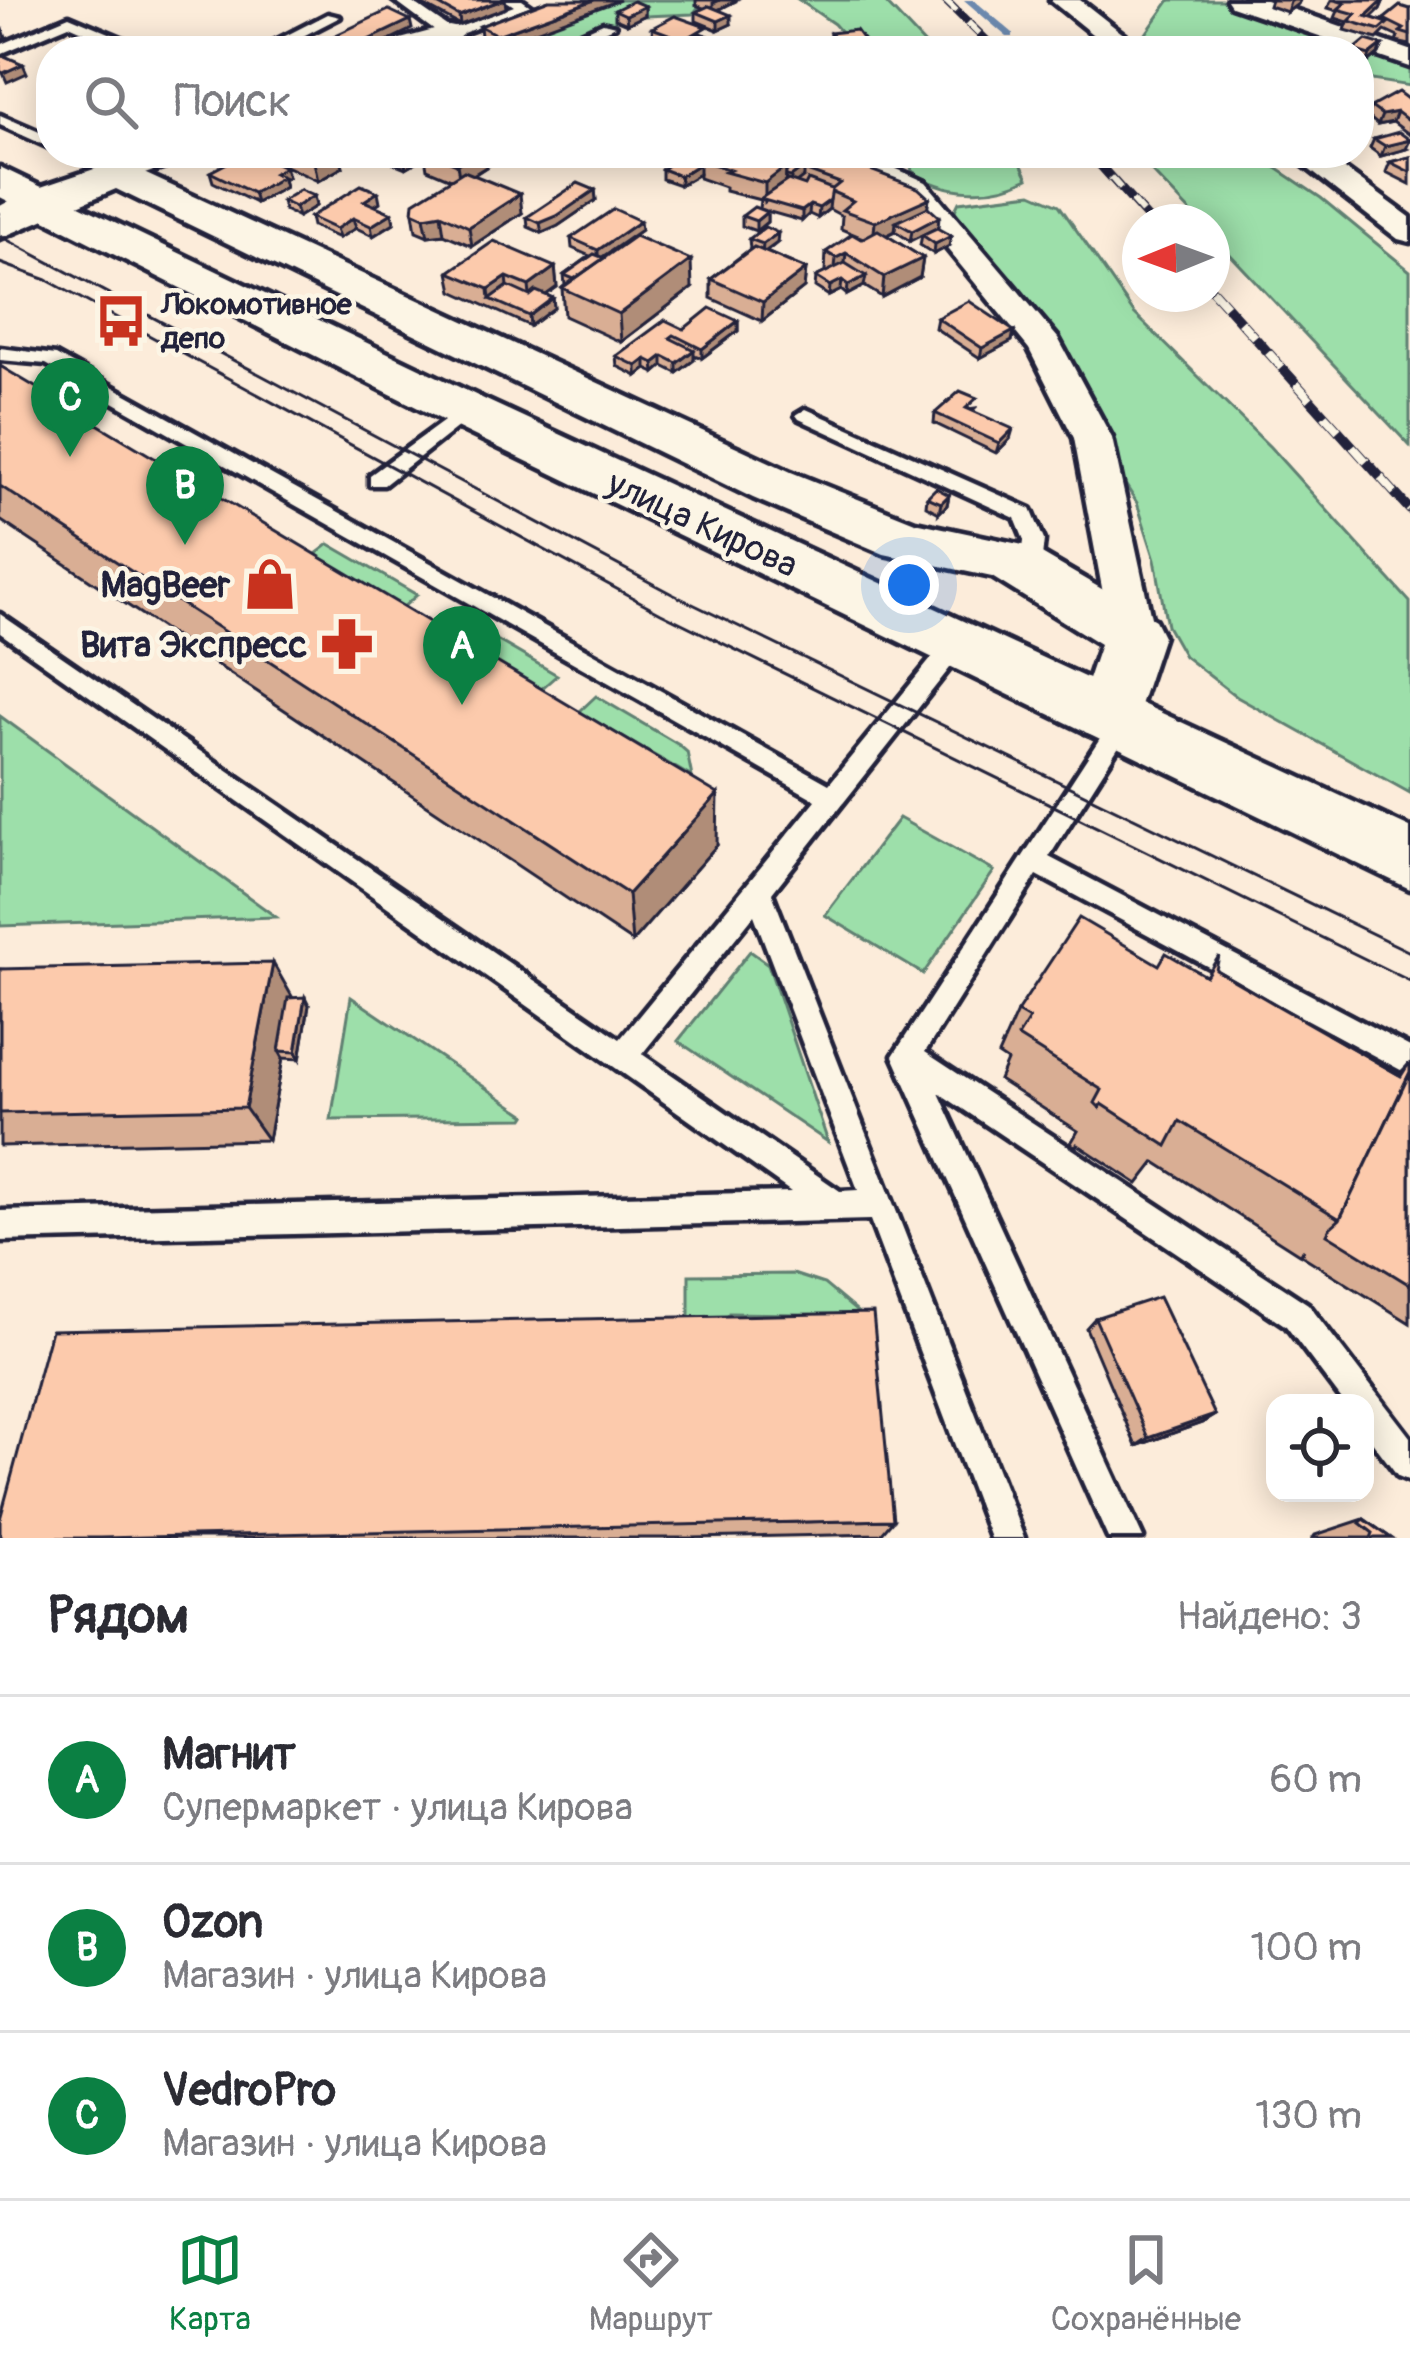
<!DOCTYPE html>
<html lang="ru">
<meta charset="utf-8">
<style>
:root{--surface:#fff;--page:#f2f2f3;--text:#2b2b33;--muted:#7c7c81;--line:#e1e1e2;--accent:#0b8043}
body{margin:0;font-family:Pangolin,sans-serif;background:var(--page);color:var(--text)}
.controls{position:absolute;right:36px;bottom:36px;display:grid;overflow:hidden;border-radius:24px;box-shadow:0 6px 30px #0003}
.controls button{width:108px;height:108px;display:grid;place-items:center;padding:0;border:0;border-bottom:3px solid var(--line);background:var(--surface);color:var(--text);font:60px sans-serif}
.compass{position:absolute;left:1122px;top:204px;width:108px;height:108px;border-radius:50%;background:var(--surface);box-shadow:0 6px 30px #0003;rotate:269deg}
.you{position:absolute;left:909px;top:585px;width:42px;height:42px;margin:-30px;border:9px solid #fff;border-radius:50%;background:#1a73e8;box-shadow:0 0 0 18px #1a73e833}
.badge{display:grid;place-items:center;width:78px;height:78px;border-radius:50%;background:var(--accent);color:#fff;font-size:39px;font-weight:700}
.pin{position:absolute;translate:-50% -99px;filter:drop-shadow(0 3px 6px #0008)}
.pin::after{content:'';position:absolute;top:63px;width:42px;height:36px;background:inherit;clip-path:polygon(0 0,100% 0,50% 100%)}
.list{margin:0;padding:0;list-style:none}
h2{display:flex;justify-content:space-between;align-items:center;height:156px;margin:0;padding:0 48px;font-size:51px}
h2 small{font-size:39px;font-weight:400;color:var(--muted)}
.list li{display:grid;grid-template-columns:78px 1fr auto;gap:36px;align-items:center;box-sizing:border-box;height:168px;padding:0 48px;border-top:3px solid var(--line)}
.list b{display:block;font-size:45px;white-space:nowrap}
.list p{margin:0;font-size:39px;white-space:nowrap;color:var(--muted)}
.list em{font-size:39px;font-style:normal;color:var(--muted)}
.icon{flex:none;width:66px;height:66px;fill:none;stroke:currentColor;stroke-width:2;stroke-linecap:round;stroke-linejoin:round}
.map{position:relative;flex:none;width:1410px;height:1538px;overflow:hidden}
.search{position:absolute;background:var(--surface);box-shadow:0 6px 30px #0003;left:36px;right:36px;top:36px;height:132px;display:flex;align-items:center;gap:30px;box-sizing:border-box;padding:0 42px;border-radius:48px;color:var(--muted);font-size:45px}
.sheet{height:660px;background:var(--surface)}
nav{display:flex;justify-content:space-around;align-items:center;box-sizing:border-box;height:168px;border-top:3px solid var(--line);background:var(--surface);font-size:33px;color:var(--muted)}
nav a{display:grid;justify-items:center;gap:6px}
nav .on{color:var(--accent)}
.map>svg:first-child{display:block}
.green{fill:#9ddfaa;stroke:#608072;stroke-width:3}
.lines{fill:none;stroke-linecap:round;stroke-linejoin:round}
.stream{fill:#6c89ae;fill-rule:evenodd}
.lane-casing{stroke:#22223b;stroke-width:9}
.street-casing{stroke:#22223b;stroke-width:9}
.secondary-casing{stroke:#22223b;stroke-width:9}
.primary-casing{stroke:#22223b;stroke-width:9}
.lane{fill:#fcf5e5;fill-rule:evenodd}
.street{fill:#fcf5e5;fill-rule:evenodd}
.secondary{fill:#fcf5e5;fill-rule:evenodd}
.primary{fill:#fcf5e5;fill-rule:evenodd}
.tram{stroke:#22223b;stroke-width:3}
.rail-far1-casing{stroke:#22223b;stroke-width:9}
.rail-casing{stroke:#22223b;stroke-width:10}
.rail-far1{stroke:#fcf5e5;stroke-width:6;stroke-dasharray:16;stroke-linecap:butt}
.rail{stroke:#fcf5e5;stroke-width:8;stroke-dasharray:21;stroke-linecap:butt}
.wall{fill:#d9ae94;stroke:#22223b;stroke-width:3}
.shaded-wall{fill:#b08d78;stroke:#22223b;stroke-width:3}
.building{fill:#fccaac;stroke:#22223b;stroke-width:3}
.labels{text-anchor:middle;stroke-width:9;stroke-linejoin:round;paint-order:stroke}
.far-poi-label{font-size:30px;font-weight:bold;fill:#22223b;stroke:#fcf5e5;text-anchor:start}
.street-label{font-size:36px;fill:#22223b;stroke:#fcf5e5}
.poi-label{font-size:36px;font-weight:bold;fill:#22223b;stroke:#fcf5e5;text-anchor:end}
</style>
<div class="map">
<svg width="1410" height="1538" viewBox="0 0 1410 1538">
<rect width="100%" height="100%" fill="#fcecda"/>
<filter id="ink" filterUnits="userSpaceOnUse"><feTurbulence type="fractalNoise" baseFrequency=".00833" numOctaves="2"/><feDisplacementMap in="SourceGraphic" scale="24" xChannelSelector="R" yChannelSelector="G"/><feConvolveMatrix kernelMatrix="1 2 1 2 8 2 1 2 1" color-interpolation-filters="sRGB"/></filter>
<g filter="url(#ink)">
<g class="green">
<polygon points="575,0 704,0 693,14 621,17 596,34 544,51 499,51 483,38"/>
<polygon points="799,0 883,0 931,51 858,51 834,24"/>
<polygon points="1170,0 1232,0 1410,65 1410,86 1359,78 1359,51 1154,51 1145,35"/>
<path d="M 917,153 L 1016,153 L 1028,178 C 993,197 944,195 912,171 L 910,162 Z"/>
<polygon points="1134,153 1254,153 1321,198 1410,271 1410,446 1212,235 1212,222 1200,222"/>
<polygon points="1032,193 1059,205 1134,313 1270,447 1410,602 1410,793 1237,697 1184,656 1167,626 1155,559 1137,503 961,225 955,210 959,202"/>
<polygon points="329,544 417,595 401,609 312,557"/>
<polygon points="457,617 557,675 540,690 441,631"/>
<polygon points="596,696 679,745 687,752 692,777 579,712"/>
<polygon points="0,716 276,917 0,926"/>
<polygon points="899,818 994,871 923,974 825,915"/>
<polygon points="750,951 768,964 828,1142 678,1041"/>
<polygon points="351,997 526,1115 524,1118 331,1120"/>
<polygon points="793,1274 824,1284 861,1315 729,1313 728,1319 689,1320 689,1275"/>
</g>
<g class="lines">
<polygon class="stream" points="964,0 974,0 1013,33 1013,37 1007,37"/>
<g class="lane-casing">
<g id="lane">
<polygon points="393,0 409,0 451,29 514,6 505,0 522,0 532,7 455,36 498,51 476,51 437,40 439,34"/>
<polygon points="328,14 340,17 274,51 256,51"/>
<polygon points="69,16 145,48 147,51 128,51 69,25 0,54 0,45"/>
<polygon points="603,23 615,26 560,51 541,51"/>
<polygon points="0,115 51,137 51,148 0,125"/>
<polygon points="65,153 85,153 126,174 112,177"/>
<path d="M 0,348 L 56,355 L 829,784 L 949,637 L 965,637 L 968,643 L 965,649 L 772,893 L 1024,1538 L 990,1538 L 870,1220 L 0,1241 L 0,1211 L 791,1192 L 0,633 L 0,614 L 620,1039 L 816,800 L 46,364 L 0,360 ZM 754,915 L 858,1190 L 840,1191 L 642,1054 Z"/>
<polygon points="466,405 475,411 473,415 384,485 370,485 370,475"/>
<polygon points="806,409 1031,509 1044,540 1040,576 1032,578 1021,571 1024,540 1015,518 799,419 796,415"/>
<polygon points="1123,712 1135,721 1049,857 1410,1047 1410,1075 1037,875 925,1052 1308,1304 1410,1437 1410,1481 1398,1476 1365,1432 1365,1403 1344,1403 1286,1326 939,1093 1143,1538 1108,1538 893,1056 1115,715"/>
</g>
</g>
<g class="street-casing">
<g id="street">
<polygon points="1050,0 1080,0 1145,51 1113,51"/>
<polygon points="1227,0 1266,0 1410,50 1410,67 1231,6"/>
<path d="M 449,26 L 459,28 L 463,34 C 441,54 403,51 374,51 L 378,45 Z"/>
<polygon points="146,153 190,153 186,160 118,183 102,174 107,167"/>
<polygon points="821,153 861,153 926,182 1058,338 1112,438 1155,636 1149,648 1133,652 1117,648 1111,636 1074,438 1029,349 904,196 825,160"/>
<polygon points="1288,153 1323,153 1410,217 1410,242 1398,239"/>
</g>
</g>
<g class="secondary-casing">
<polygon id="secondary" points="118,161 791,472 915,522 1028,546 1155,620 1163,636 1131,732 1108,740 1085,732 1076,715 1100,644 992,577 884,554 753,498 116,189 0,238 0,206 26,192"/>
</g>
<g class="primary-casing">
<polygon id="primary" points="0,167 484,399 1410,828 1410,889 448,423 0,197"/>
</g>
<use href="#lane" class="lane"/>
<use href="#street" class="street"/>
<use href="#secondary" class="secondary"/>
<use href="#primary" class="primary"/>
<g class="tram">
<polyline points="0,236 672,594 1410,952"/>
<polyline points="0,263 47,280 661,613 1410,981"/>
</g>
<g class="rail-far1-casing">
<g id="rail-far1">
<polyline points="945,0 997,51"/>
<polyline points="1089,153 1151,222"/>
</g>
</g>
<g class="rail-casing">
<polyline id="rail" points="1212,290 1410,510"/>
</g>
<use href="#rail-far1" class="rail-far1"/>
<use href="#rail" class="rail"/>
</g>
<g class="wall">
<polygon points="414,0 505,0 506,8 460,25"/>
<polygon points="549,0 498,45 481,36 480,26"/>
<polygon points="696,0 736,0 719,10 731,24 718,30 696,21 696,12 703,8 696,5"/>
<polygon points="1271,0 1300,0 1298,4 1287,12 1269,6"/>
<polygon points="1331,0 1384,0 1380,9 1371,18 1383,21 1384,19 1410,9 1410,45 1396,42 1398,37 1385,31 1377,39 1345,30 1348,22 1335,18 1338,11 1328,8"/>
<polygon points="645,6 645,15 627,24 615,19 615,10"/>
<polygon points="652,28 706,35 735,46 735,51 670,51 677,47 653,38"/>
<polygon points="830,33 863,51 835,50 829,43"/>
<polygon points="1383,45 1379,54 1367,64 1359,62 1359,51 1354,51"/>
<polygon points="1410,101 1410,135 1393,122 1378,125 1367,116 1371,107"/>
<polygon points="1374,139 1406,149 1381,156 1370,148"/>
<polygon points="258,153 343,153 340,154 343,167 318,181 277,162 277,160 273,162 285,167 288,177 283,180 285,187 256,203 213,182 210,172 258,155"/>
<polygon points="382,153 496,153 497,160 474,175 522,213 472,246 444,234 428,236 416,231 413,212 451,179 427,169 425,157 406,168 383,159"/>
<polygon points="685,153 796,157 819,156 818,159 929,198 910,241 895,231 886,235 923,258 920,277 882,297 864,286 847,295 841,290 829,296 815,287 816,277 826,272 825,271 826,252 863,238 841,229 842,216 829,209 818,218 809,214 802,221 759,209 760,200 725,191 725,187 699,178 699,174 680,185 662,179 662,169"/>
<polygon points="1410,157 1410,184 1386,172 1390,162"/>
<polygon points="595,190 596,200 558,226 542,233 528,227 527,217"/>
<polygon points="314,196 316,206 298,217 284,210 282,201"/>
<polygon points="380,202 374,206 392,213 394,223 373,236 356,228 339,238 312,226 310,217"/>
<polygon points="767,212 767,222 756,231 742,226 742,216"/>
<polygon points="641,230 602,257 692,288 621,342 564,316 562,288 565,285 564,275 590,256 572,248 571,238"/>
<polygon points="922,235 949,246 934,254 920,245"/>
<polygon points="749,239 777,243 766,252 806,269 804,288 762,321 711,298 711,279 750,249"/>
<polygon points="555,267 557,287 545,295 553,298 554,308 530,326 453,291 449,272"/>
<polygon points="937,318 1014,331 1012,341 980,358 935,328"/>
<polygon points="738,321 738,331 702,358 694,355 694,360 677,373 663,366 655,373 646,369 637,376 617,366 616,356 684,329"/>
<polygon points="0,366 717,845 632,942 0,520"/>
<polygon points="975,408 972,411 1010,439 996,453 934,423 935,413"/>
<polygon points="949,495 947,505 939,513 926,506 927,497"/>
<polygon points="1159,965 1206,976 1216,970 1329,1035 1400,1073 1408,1065 1408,1077 1410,1078 1410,1323 1301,1255 1304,1249 1299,1254 1155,1162 1138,1184 1077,1144 1075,1147 1071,1143 1078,1131 999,1080 1007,1061 998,1055 1017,1012"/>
<polygon points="0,969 292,998 309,1005 300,1059 283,1058 268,1140 0,1146"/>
<polygon points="1095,1318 1215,1415 1202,1423 1136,1446 1086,1328"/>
<polygon points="1364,1519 1391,1538 1313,1538 1315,1535"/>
<polygon points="893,1520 881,1534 691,1538 0,1538"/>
</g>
<g class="shaded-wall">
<polygon points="502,0 505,0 506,8 460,25 459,16"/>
<polygon points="594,0 620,0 498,45 497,35"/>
<polygon points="720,0 736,0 736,1 713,12 713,3"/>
<polygon points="1293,0 1300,0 1298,4 1287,12 1290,2"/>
<polygon points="1384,0 1380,9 1362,25 1366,16"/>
<polygon points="645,6 645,15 627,24 626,15"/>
<polygon points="731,15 731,24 718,30 718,21"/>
<polygon points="410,20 412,29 366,51 345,51"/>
<polygon points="3,29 6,38 0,41 0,30"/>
<polygon points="864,41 863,51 837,51 838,45"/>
<polygon points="1383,45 1379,54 1367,64 1370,55"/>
<polygon points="23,64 27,73 7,82 3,73"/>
<polygon points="1397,112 1393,122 1378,125 1382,115"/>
<polygon points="1410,140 1406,149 1381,156 1385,146"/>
<polygon points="275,153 277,160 271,163 268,154"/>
<polygon points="327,153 343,153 340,154 343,167 318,181 314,162"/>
<polygon points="403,153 424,153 425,157 406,168"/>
<polygon points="475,153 496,153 497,160 460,183 457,164"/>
<polygon points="786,153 796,153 795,163 790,161 790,169 786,172 785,186 765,202 765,183 774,162"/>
<polygon points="819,156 818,166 804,170 804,177 791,187 791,177"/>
<polygon points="699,164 699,174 680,185 680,176"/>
<polygon points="285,167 288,177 283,180 285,187 256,203 253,193 274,173"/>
<polygon points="595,190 596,200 558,226 542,233 540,223"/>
<polygon points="378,192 380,202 366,211 364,201"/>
<polygon points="520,194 522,213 472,246 469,227"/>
<polygon points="314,196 316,206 298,217 295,207"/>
<polygon points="929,198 926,217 896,222 895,231 873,242 875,222"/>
<polygon points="830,200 829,209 818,218 819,208"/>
<polygon points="810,205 809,214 802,221 802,211"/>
<polygon points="767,212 767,222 756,231 756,221"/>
<polygon points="392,213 394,223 373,236 371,226"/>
<polygon points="441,214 444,234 428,236 424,217"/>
<polygon points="939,217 938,227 910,241 912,231"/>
<polygon points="353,218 356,228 339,238 336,229"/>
<polygon points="640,221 641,230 598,260 598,250"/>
<polygon points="778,233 777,243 762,254 763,244"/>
<polygon points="951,236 949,246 934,254 935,244"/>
<polygon points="846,253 844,272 834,277 836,258"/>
<polygon points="923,258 920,277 882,297 884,277"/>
<polygon points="691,260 692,288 621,342 619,314"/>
<polygon points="555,267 557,287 531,306 529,286"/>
<polygon points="806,269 804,288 762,321 763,302"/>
<polygon points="866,276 864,286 847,295 848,285"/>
<polygon points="507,277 509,296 490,299 489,289"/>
<polygon points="842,280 841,290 829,296 830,286"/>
<polygon points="553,298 554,308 530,326 529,316"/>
<polygon points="738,321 738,331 702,358 702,349"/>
<polygon points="1014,331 1012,341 980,358 982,348"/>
<polygon points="694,350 694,360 677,373 677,363"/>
<polygon points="663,356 663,366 655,373 654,363"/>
<polygon points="646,359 646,369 637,376 637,366"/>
<polygon points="1013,429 1010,439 996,453 999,443"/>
<polygon points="949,495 947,505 939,513 941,503"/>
<polygon points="718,794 717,845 632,942 628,894"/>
<polygon points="273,963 294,1000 279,1051 283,1058 268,1140 245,1108"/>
<polygon points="305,997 309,1005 300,1059 296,1052"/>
<polygon points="1215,1415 1202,1423 1136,1446 1148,1438"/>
</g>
<g class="building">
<polygon points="430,0 502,0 459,16"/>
<polygon points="549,0 594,0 497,35 480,26"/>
<polygon points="1335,0 1383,0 1366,16 1388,23 1380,30 1349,21 1356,14 1338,9 1345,3"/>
<polygon points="633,1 645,6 626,15 615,10"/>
<polygon points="709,6 731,15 718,21 696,12"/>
<polygon points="1400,6 1410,9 1410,35 1400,32 1404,29 1384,19"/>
<polygon points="389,10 410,20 345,51 302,51"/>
<polygon points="675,16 706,27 684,40 652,28"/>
<polygon points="856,30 864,41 838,45 830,33"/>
<polygon points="700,33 735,46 727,51 670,51"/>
<polygon points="573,38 603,49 599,51 543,51"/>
<polygon points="1366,40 1383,45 1370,55 1354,50"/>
<polygon points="462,44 475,51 450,51"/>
<polygon points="0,54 23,64 3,73 0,71"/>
<polygon points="1398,92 1410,101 1410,122 1397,112 1382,115 1371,107"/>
<polygon points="1399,132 1410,140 1385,146 1374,139"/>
<polygon points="246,153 253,153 285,167 274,173 283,177 253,193 210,172"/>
<polygon points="294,153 329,153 314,162"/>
<polygon points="430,153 475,153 457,164"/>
<polygon points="685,153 707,153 699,159 699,164 680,176 662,169"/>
<polygon points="707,153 786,153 774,162 786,167 765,183 725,172 730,170 699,159"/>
<polygon points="802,153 819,156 791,177 786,176 786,172 796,164 790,161"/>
<polygon points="826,153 918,188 929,198 875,222 842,210 853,201 830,191 840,183 804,170"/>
<polygon points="1410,157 1410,172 1390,162"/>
<polygon points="464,171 520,194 469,227 441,214 424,217 413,212 414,202"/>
<polygon points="788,180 805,186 808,180 832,189 830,200 819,208 810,205 802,211 760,199"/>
<polygon points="578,183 595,190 557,216 540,223 527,217"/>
<polygon points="361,185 378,192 364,201 392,213 371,226 353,218 336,229 310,217"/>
<polygon points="300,190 314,196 295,207 282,201"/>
<polygon points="754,207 767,212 756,221 742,216"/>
<polygon points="928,207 939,217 912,231 896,222"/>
<polygon points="614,209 640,221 598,250 571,238"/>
<polygon points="765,227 778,233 763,244 749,239"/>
<polygon points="937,228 951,236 935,244 922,235"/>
<polygon points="878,230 923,258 884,277 846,253 836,258 826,252 852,234 861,239"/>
<polygon points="635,236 691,260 619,314 562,288"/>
<polygon points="494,241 555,267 529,286 507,277 489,289 449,272"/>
<polygon points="754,247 806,269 763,302 711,279"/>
<polygon points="594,254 604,258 574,279 564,275"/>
<polygon points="845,263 866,276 848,285 842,280 830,286 816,277"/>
<polygon points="508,286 530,296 536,291 553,298 529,316 490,299"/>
<polygon points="969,301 1014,331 982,348 937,318"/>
<polygon points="710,308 738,321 702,349 674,335 670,338 694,350 677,363 663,356 654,363 646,359 637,366 616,356 665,320 684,329"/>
<polygon points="0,366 718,794 628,894 0,486"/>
<polygon points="960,391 977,398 966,408 1013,429 999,443 935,413"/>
<polygon points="936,488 949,495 941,503 927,497"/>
<polygon points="1079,918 1159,965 1166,953 1206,976 1219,956 1216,970 1278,1006 1401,1076 1408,1065 1410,1066 1410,1072 1340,1219 1180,1121 1167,1146 1102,1104 1100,1108 1095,1103 1102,1090 1018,1037 1029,1019 1017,1012"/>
<polygon points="273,963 245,1108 0,1113 0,969"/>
<polygon points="305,997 296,1052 279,1051 288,998"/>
<polygon points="1330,1034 1400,1073 1398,1074 1329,1035"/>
<polygon points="1408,1077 1410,1078 1410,1285 1327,1234 1330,1228 1340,1219"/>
<polygon points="1159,1297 1215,1415 1148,1438 1095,1318"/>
<polygon points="873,1313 893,1520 100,1538 0,1538 0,1519 51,1330"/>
<polygon points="1364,1519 1391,1538 1371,1538 1373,1533 1360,1523"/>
</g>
</g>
<defs>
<g id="bus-bare" transform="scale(4.14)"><path d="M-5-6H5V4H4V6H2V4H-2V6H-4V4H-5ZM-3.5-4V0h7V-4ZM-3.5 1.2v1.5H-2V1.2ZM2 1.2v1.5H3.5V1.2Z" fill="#c8321e" stroke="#fcf5e5" stroke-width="2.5" paint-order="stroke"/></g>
<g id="shop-bare" transform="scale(4.14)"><path d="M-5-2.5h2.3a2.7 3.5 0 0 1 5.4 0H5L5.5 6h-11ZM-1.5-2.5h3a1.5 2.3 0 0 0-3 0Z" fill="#c8321e" stroke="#fcf5e5" stroke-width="2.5" paint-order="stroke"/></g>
<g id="pharmacy-bare" transform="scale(4.14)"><path d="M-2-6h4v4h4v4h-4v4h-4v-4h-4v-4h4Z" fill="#c8321e" stroke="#fcf5e5" stroke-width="2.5" paint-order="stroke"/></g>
</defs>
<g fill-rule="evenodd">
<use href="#bus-bare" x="121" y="321"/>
<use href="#shop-bare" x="270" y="584"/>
<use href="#pharmacy-bare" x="347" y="644"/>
</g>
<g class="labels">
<g class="far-poi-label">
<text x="161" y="314">Локомотивное<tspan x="161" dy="34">депо</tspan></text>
</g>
<g class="street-label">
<text transform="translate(703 523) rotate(25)" y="13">улица Кирова</text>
</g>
<g class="poi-label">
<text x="230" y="597">MagBeer</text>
<text x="307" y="657">Вита Экспресс</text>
</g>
</g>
</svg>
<div class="controls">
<button><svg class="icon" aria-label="locate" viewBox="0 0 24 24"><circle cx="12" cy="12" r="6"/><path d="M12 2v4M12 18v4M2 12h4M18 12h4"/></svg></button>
</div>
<svg class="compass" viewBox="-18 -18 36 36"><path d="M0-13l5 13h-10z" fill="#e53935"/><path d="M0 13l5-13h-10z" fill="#7c7c81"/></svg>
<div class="you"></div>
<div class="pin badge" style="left:462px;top:705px">A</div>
<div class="pin badge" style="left:185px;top:545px">B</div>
<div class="pin badge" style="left:70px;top:457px">C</div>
<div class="search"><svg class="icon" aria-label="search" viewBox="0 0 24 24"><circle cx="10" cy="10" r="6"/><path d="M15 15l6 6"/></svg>Поиск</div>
</div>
<section class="sheet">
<h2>Рядом<small>Найдено: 3</small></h2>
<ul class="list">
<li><span class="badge">A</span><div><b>Магнит</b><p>Супермаркет · улица Кирова</p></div><em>60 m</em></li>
<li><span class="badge">B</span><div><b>Ozon</b><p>Магазин · улица Кирова</p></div><em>100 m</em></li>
<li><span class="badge">C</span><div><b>VedroPro</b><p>Магазин · улица Кирова</p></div><em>130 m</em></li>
</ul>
</section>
<nav>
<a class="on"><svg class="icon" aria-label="map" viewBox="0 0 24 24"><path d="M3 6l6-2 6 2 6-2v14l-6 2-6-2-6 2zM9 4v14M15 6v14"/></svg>Карта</a>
<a><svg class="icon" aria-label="directions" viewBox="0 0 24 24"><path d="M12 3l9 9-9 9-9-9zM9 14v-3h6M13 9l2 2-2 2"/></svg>Маршрут</a>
<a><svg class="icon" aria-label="saved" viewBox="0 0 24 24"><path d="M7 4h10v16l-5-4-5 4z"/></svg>Сохранённые</a>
</nav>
